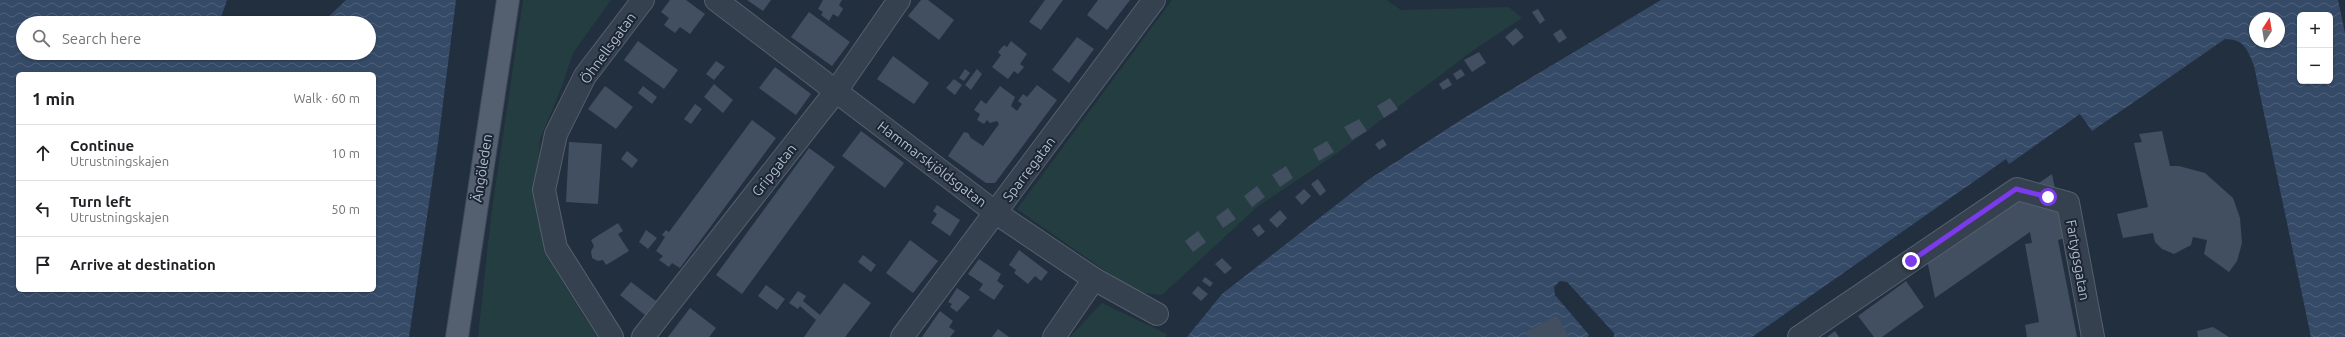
<!DOCTYPE html>
<meta charset="utf-8">
<style>
:root{--surface:#fff;--page:#f6f6f6;--text:#202124;--muted:#757577;--line:#e0e0e0}
body{margin:0;font-family:Ubuntu,sans-serif;background:var(--page);color:var(--text)}
.controls{position:absolute;right:12px;top:12px;display:grid;overflow:hidden;border-radius:6px;box-shadow:0 1px 3px #0004}
.controls button{width:36px;height:36px;display:grid;place-items:center;padding:0;border:0;border-bottom:1px solid var(--line);background:var(--surface);color:var(--text);font:20px sans-serif}
.compass{position:absolute;left:2249px;top:12px;width:36px;height:36px;border-radius:50%;background:var(--surface);box-shadow:0 1px 3px #0004;rotate:12deg}
.stop{position:absolute;width:12px;height:12px;margin:-9px;border:3px solid #7c3aed;border-radius:50%;background:#fff}
.stop.end{background:#7c3aed;border-color:#fff;box-shadow:0 1px 4px #0008}
.list{margin:0;padding:0;list-style:none}
h2{display:flex;justify-content:space-between;align-items:center;height:52px;margin:0;padding:0 16px;font-size:17px}
h2 small{font-size:13px;font-weight:400;color:var(--muted)}
.list li{display:grid;grid-template-columns:26px 1fr auto;gap:12px;align-items:center;box-sizing:border-box;height:56px;padding:0 16px;border-top:1px solid var(--line)}
.list b{display:block;font-size:15px;white-space:nowrap}
.list p{margin:0;font-size:13px;white-space:nowrap;color:var(--muted)}
.list em{font-size:13px;font-style:normal;color:var(--muted)}
.icon{flex:none;width:22px;height:22px;fill:none;stroke:currentColor;stroke-width:2;stroke-linecap:round;stroke-linejoin:round}
.map{position:relative;flex:none;width:2345px;height:337px;overflow:hidden}
.search{position:absolute;background:var(--surface);box-shadow:0 1px 3px #0004;left:16px;top:16px;width:360px;height:44px;display:flex;align-items:center;gap:10px;box-sizing:border-box;padding:0 14px;border-radius:22px;color:var(--muted);font-size:15px}
.panel{position:absolute;background:var(--surface);box-shadow:0 1px 3px #0004;left:16px;top:72px;width:360px;height:220px;border-radius:6px}
.map>svg:first-child{display:block}
.grass{fill:#243d40}
.water{fill:url(#water-waves);fill-rule:evenodd}
.pier{fill:#222f3f}
.building{fill:#414f61}
.lines{fill:none;stroke-linecap:round;stroke-linejoin:round}
.minor-casing{stroke:#555f6d;stroke-width:24}
.major-casing{stroke:#404a58;stroke-width:24}
.minor{stroke:#36414f;stroke-width:22}
.major{stroke:#54606f;stroke-width:22}
.route{stroke:#7c3aed;stroke-width:5}
.labels{text-anchor:middle;stroke-width:4;stroke-linejoin:round;paint-order:stroke}
.street-label{font-size:14px;fill:#b2bcca;stroke:#1c2634}
</style>
<div class="map">
<svg width="2345" height="337" viewBox="0 0 2345 337">
<defs>
<pattern id="water-waves" width="16" height="10" patternUnits="userSpaceOnUse"><rect width="16" height="10" fill="#354a67"/><path d="M0 5q4-4 8 0t8 0" fill="none" stroke="#50627b"/></pattern>
</defs>
<rect width="100%" height="100%" fill="#222f3f"/>
<g class="grass">
<polygon points="523,0 611,0 573,53 562,86 540,139 535,197 544,252 597,337 478,337 491,216"/>
<polygon points="1172,0 1387,0 1401,10 1509,7 1522,18 1475,49 1336,154 1257,207 1162,295 1135,292 1017,209"/>
<polygon points="1102,303 1167,334 1166,337 1070,337"/>
</g>
<g class="water">
<path d="M 0,0 L 227,0 L 219,23 L 23,23 L 23,53 L 238,53 L 239,55 L 279,59 L 287,53 L 369,53 L 369,23 L 322,23 L 346,0 L 456,0 L 438,143 L 409,337 L 0,337 ZM 18,74 L 374,74 L 374,290 L 18,290 Z"/>
<path d="M 1661,0 L 2345,0 L 2345,337 L 2311,337 L 2254,66 C 2248,50 2244,39 2225,39 L 2092,131 L 2080,114 L 2009,164 L 2006,159 L 1752,337 L 1614,337 L 1614,333 L 1567,282 L 1560,281 L 1554,287 L 1555,295 L 1589,335 L 1588,337 L 1187,337 L 1222,294 L 1368,180 L 1464,118 ZM 2300,15 L 2330,15 L 2330,81 L 2300,81 ZM 2255,18 L 2279,18 L 2279,42 L 2255,42 Z"/>
</g>
<polygon class="pier" points="2338,0 2345,0 2345,33"/>
<g class="building">
<polygon points="670,0 686,0 705,14 690,34 680,27 675,33 664,25 669,18 661,12"/>
<polygon points="747,0 771,0 763,11"/>
<polygon points="823,0 842,0 839,5 843,9 838,17 833,14 829,21 821,15 823,12 818,9"/>
<polygon points="921,0 928,0 954,20 939,40 908,16"/>
<polygon points="1045,0 1063,0 1041,30 1029,22"/>
<polygon points="1098,0 1130,0 1107,30 1087,15"/>
<polygon points="1538,9 1545,20 1540,24 1532,12"/>
<polygon points="809,12 850,42 832,66 791,37"/>
<polygon points="1516,28 1524,37 1513,46 1505,37"/>
<polygon points="1561,29 1567,38 1559,43 1553,34"/>
<polygon points="1077,37 1094,49 1069,83 1052,70"/>
<polygon points="638,41 678,70 664,89 624,60"/>
<polygon points="1011,41 1027,54 1020,64 1024,67 1018,74 1014,71 1008,79 992,67 1001,55 998,52 1004,45 1007,47"/>
<polygon points="1479,52 1486,63 1472,72 1464,60"/>
<polygon points="893,56 929,83 914,104 877,79"/>
<polygon points="716,61 725,67 714,80 706,74"/>
<polygon points="775,67 811,94 796,115 759,88"/>
<polygon points="965,69 970,73 964,81 959,78"/>
<polygon points="977,69 982,74 971,90 965,85"/>
<polygon points="1461,69 1465,75 1457,80 1453,74"/>
<polygon points="1448,78 1452,85 1443,90 1439,84"/>
<polygon points="954,79 962,85 955,95 946,88"/>
<polygon points="714,84 733,100 723,113 704,97"/>
<polygon points="1037,85 1057,100 995,183 986,183 948,156 964,132 968,133 971,138 983,146 999,124 997,121 990,123 987,120 984,124 977,120 980,114 974,110 981,100 986,104 1000,86 1015,97 1011,106 1017,111 1022,104 1018,101 1023,94 1027,97"/>
<polygon points="605,86 633,107 616,129 588,109"/>
<polygon points="643,86 657,97 652,104 638,93"/>
<polygon points="1390,98 1398,109 1384,118 1377,106"/>
<polygon points="695,104 702,109 691,124 684,119"/>
<polygon points="1359,119 1367,131 1352,140 1344,127"/>
<polygon points="752,120 776,138 680,268 672,263 669,267 659,260 663,256 656,251 665,237 662,235 666,230 669,232"/>
<polygon points="861,131 904,163 885,188 842,156"/>
<polygon points="2162,131 2170,166 2179,166 2205,173 2233,198 2240,218 2242,243 2237,261 2229,272 2204,254 2207,240 2193,237 2191,245 2174,254 2162,249 2155,242 2153,233 2123,238 2117,214 2148,207 2134,143 2142,142 2139,134"/>
<polygon points="1383,139 1387,145 1379,150 1375,144"/>
<polygon points="1327,141 1334,152 1319,161 1313,149"/>
<polygon points="569,142 602,144 598,204 566,202"/>
<polygon points="809,148 835,167 742,294 716,275"/>
<polygon points="627,151 638,160 632,168 621,159"/>
<polygon points="1286,166 1293,178 1280,187 1272,175"/>
<polygon points="2052,174 2065,238 2058,240 2077,337 2027,337 2025,325 2039,322 2025,244 2032,243 2030,232 1935,298 1927,260"/>
<polygon points="1318,179 1326,191 1320,196 1311,184"/>
<polygon points="1257,186 1265,197 1252,207 1244,196"/>
<polygon points="1304,189 1311,196 1302,205 1295,197"/>
<polygon points="937,205 960,220 950,236 931,223 937,214 933,211"/>
<polygon points="1228,208 1236,219 1223,228 1216,217"/>
<polygon points="1280,210 1287,218 1277,228 1269,220"/>
<polygon points="618,223 623,231 618,234 629,251 606,265 603,260 598,261 592,258 591,251 594,246 591,240"/>
<polygon points="1259,224 1265,232 1258,237 1252,229"/>
<polygon points="646,230 657,238 648,249 639,242"/>
<polygon points="1198,231 1206,242 1193,252 1185,241"/>
<polygon points="910,240 938,261 913,293 886,273"/>
<polygon points="1019,250 1048,272 1041,281 1035,276 1028,284 1014,273 1016,270 1009,265"/>
<polygon points="863,255 876,265 871,272 858,262"/>
<polygon points="1222,258 1232,268 1225,274 1215,264"/>
<polygon points="979,259 1001,274 997,281 1004,286 994,300 979,290 983,284 968,274"/>
<polygon points="1205,277 1213,283 1210,287 1202,281"/>
<polygon points="1906,281 1924,307 1882,337 1874,337 1858,316"/>
<polygon points="631,282 656,301 645,315 620,295"/>
<polygon points="844,283 871,303 845,337 804,337 816,320 800,306 798,309 789,303 798,291 806,296 803,301 820,315"/>
<polygon points="766,285 785,299 777,310 758,296"/>
<polygon points="1198,286 1208,294 1201,301 1192,293"/>
<polygon points="957,288 970,297 957,312 950,307 952,304 948,302"/>
<polygon points="690,308 716,328 709,337 668,337"/>
<polygon points="940,311 953,321 949,327 955,331 950,337 922,337"/>
<polygon points="1557,315 1569,337 1528,337 1526,332"/>
<polygon points="2213,327 2229,337 2198,337 2197,331"/>
<polygon points="998,329 1009,337 992,337"/>
<polygon points="1835,331 1839,337 1827,337"/>
</g>
<g class="lines">
<g class="minor-casing">
<g id="minor">
<polyline points="716,0 996,213 1094,279 1157,314"/>
<polyline points="612,337 556,248 544,190 556,134 585,76 643,0"/>
<polyline points="643,337 836,91 899,0"/>
<polyline points="902,337 1154,0"/>
<polyline points="1054,337 1094,279"/>
<polyline points="1799,337 2017,189 2068,203 2093,337"/>
</g>
</g>
<g class="major-casing">
<polyline id="major" points="457,337 508,0"/>
</g>
<use href="#minor" class="minor"/>
<use href="#major" class="major"/>
</g>
<g class="lines">
<polyline class="route" points="1911,261 2016,189 2048,197"/>
</g>
<g class="labels">
<g class="street-label">
<text transform="translate(608 48) rotate(-54)" y="5">Öhnellsgatan</text>
<text transform="translate(932 164) rotate(37)" y="5">Hammarskjöldsgatan</text>
<text transform="translate(482 168) rotate(-81)" y="5">Ängöleden</text>
<text transform="translate(1029 169) rotate(-53)" y="5">Sparregatan</text>
<text transform="translate(774 170) rotate(-52)" y="5">Gripgatan</text>
<text transform="translate(2078 260) rotate(80)" y="5">Fartygsgatan</text>
</g>
</g>
</svg>
<div class="controls">
<button>+</button>
<button>−</button>
</div>
<svg class="compass" viewBox="-18 -18 36 36"><path d="M0-13l5 13h-10z" fill="#e53935"/><path d="M0 13l5-13h-10z" fill="#757577"/></svg>
<div class="stop" style="left:2048px;top:197px"></div>
<div class="stop end" style="left:1911px;top:261px"></div>
<div class="search"><svg class="icon" aria-label="search" viewBox="0 0 24 24"><circle cx="10" cy="10" r="6"/><path d="M15 15l6 6"/></svg>Search here</div>
<section class="panel">
<h2>1 min<small>Walk · 60 m</small></h2>
<ul class="list">
<li><svg class="icon" aria-label="ahead" viewBox="0 0 24 24"><path d="M12 20V5M6 11l6-6 6 6"/></svg><div><b>Continue</b><p>Utrustningskajen</p></div><em>10 m</em></li>
<li><svg class="icon" aria-label="left" viewBox="0 0 24 24"><path d="M17 20v-9H6M10 6l-5 5 5 5"/></svg><div><b>Turn left</b><p>Utrustningskajen</p></div><em>50 m</em></li>
<li><svg class="icon" aria-label="arrive" viewBox="0 0 24 24"><path d="M6 21V4h12l-3 4 3 4H6"/></svg><div><b>Arrive at destination</b></div></li>
</ul>
</section>
</div>
